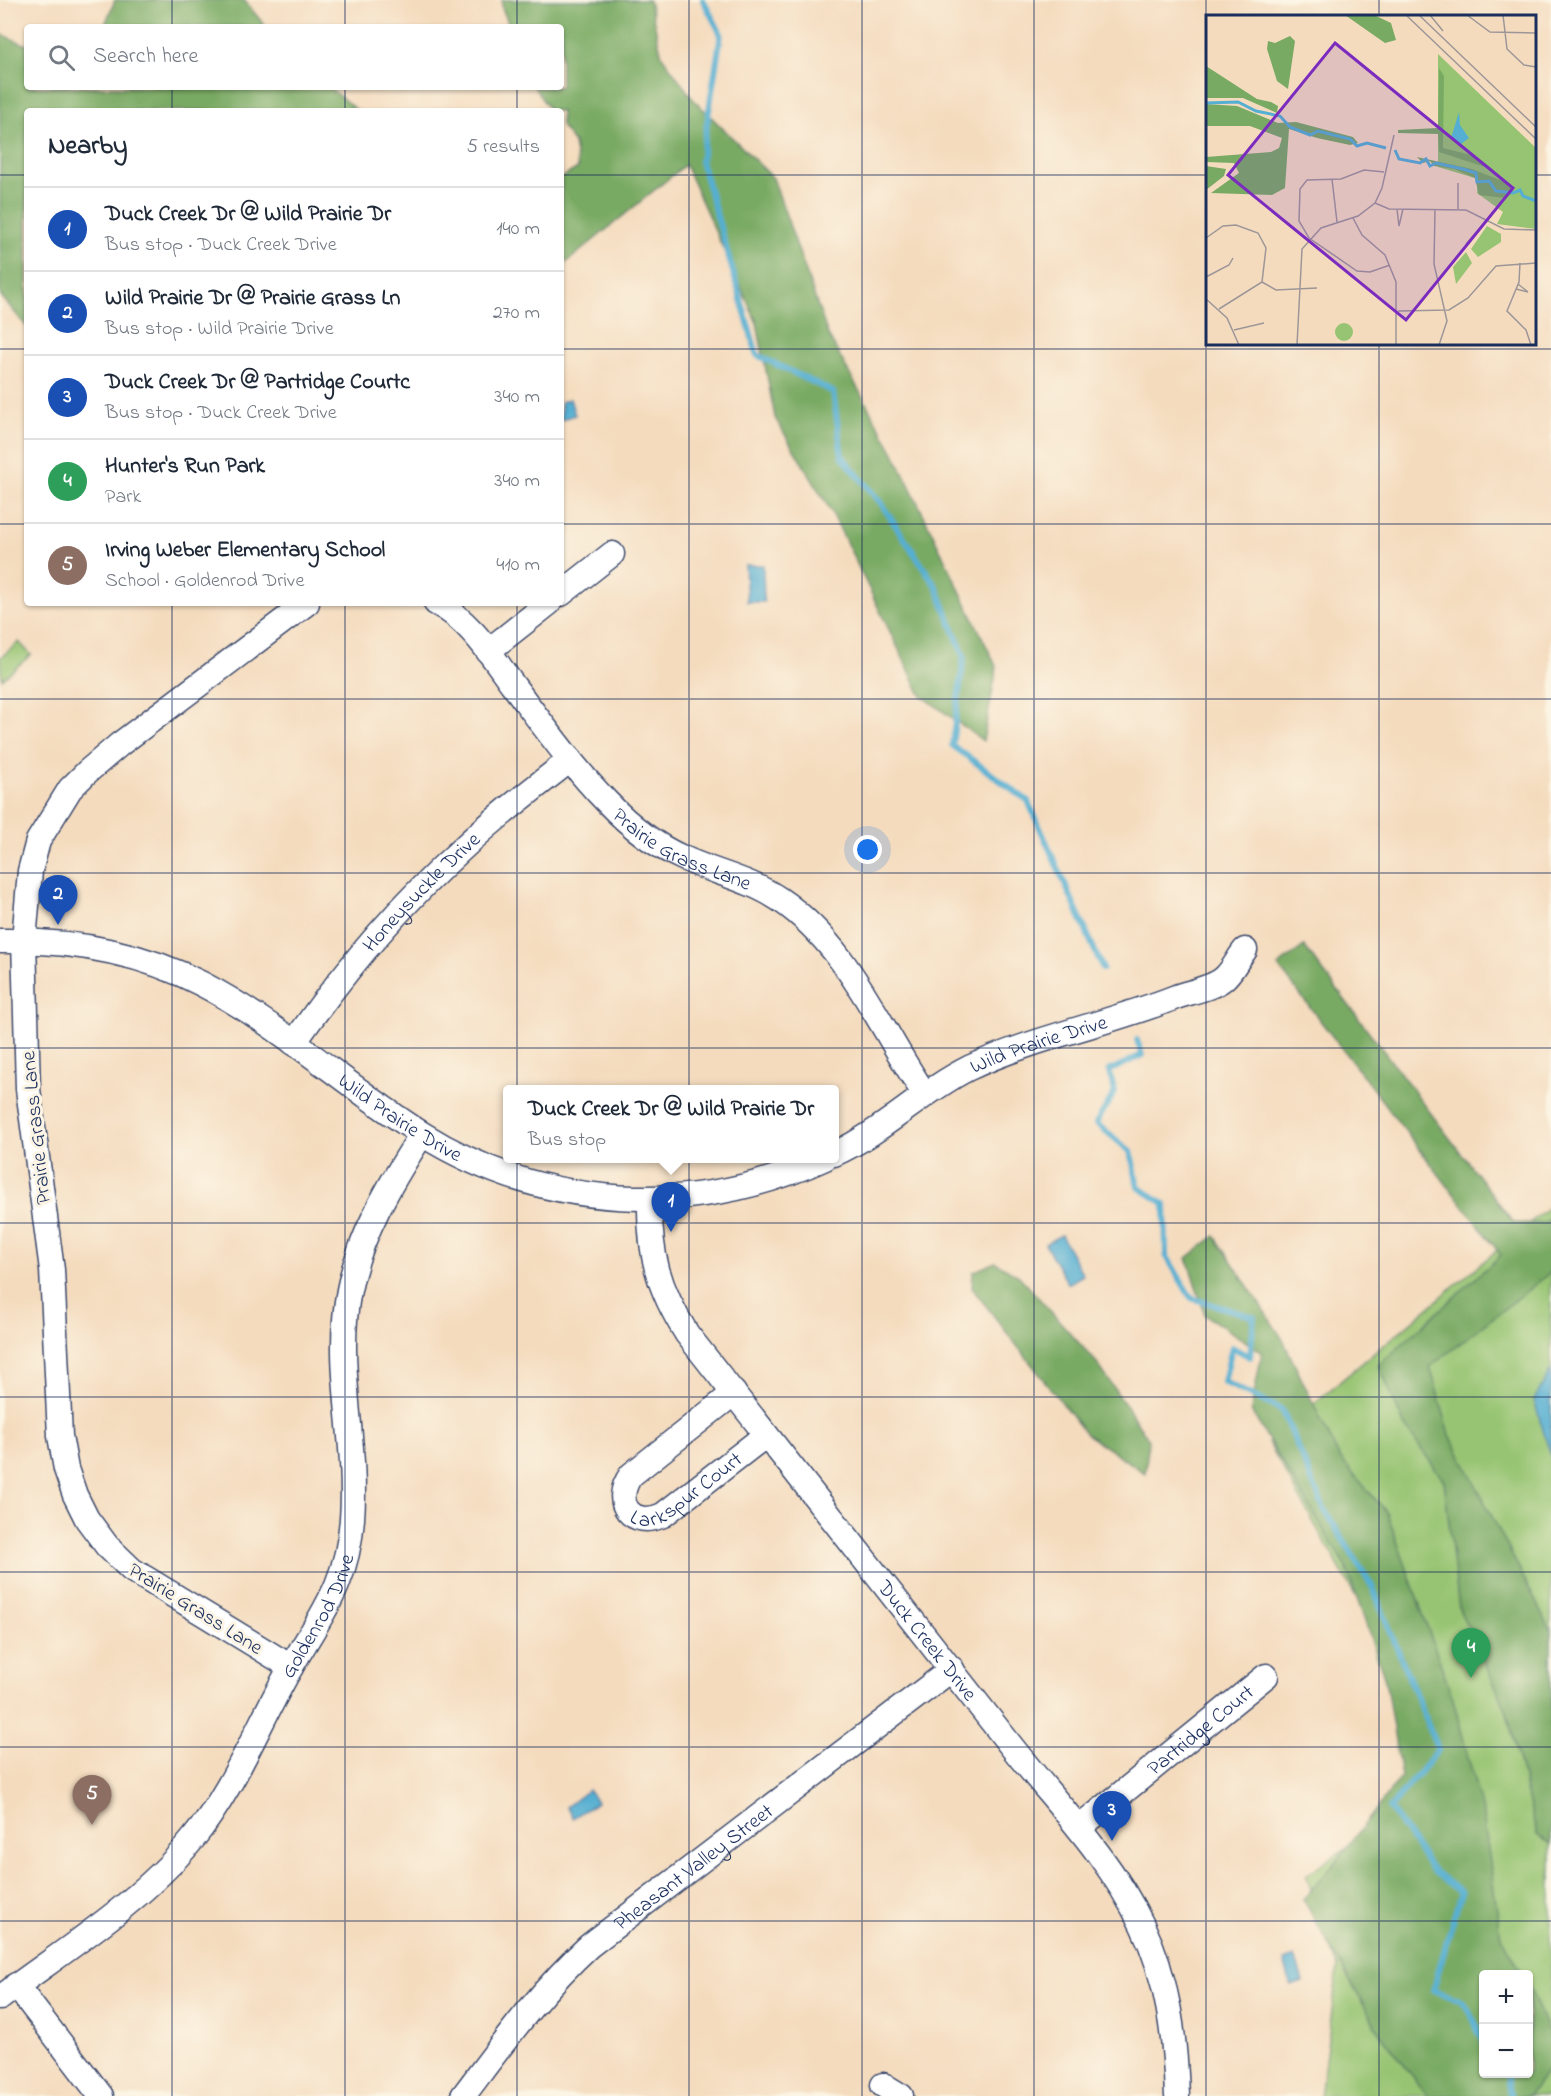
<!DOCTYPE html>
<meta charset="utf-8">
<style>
:root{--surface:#fff;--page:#f2f2f3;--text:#1f2937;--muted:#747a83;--line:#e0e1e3;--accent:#ea580c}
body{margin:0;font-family:"Indie Flower",sans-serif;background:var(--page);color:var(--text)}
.controls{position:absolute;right:18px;bottom:18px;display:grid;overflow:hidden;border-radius:6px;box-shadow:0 2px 4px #0004}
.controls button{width:54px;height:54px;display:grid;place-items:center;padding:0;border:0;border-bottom:2px solid var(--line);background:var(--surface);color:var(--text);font:30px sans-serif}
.you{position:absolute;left:868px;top:850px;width:21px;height:21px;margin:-15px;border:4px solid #fff;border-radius:50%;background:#1a73e8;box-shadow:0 0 0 9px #1a73e833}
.badge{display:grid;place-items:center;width:39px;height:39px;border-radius:50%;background:var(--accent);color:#fff;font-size:20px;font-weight:700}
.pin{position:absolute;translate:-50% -50px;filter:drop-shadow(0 2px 3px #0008)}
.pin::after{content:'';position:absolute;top:32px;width:21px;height:18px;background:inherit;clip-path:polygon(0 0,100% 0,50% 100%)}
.popup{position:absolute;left:503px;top:1085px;width:336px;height:78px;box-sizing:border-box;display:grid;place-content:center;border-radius:6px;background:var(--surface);filter:drop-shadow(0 2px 4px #0005);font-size:20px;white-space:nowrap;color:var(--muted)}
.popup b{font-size:22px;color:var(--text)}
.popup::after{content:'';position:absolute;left:50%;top:100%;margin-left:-12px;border:12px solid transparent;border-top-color:var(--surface)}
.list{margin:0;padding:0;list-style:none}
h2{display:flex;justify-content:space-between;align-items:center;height:78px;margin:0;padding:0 24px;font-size:26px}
h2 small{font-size:20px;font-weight:400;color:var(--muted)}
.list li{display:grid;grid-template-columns:39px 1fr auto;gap:18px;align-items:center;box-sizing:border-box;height:84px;padding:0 24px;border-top:2px solid var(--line)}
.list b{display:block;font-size:22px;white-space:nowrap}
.list p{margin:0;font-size:20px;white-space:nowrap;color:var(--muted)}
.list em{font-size:20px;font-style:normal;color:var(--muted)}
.icon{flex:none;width:33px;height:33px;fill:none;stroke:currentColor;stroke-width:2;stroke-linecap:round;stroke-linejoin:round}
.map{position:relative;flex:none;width:1551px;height:2096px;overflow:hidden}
.search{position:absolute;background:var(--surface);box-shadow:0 2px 4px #0004;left:24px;top:24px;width:540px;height:66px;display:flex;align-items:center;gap:15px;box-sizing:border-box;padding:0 21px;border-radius:6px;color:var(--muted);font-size:22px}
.panel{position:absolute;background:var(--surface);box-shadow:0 2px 4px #0004;left:24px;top:108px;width:540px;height:498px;border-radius:6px}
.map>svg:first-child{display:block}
.green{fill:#97c472;stroke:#597a68;stroke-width:1.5;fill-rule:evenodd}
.forest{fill:#79aa64;stroke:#4a6c61;stroke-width:1.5}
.water{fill:#54afd2;stroke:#386f98;stroke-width:1.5}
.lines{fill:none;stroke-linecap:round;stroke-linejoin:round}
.stream{stroke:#54afd2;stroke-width:6}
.street-casing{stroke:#3c496c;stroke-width:27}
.street{stroke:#fff;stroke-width:24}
.grid{fill:none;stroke:#1b2f5e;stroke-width:1.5;stroke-opacity:0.55}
.labels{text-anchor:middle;stroke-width:6;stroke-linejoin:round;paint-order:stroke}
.street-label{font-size:21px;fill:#1b2f5e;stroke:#fcf5e5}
.inset-river{fill:none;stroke:#54afd2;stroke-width:3}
.inset-road{fill:none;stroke:#9d9698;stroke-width:1.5}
.view{fill:#7b2cbf;fill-opacity:0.15;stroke:#7b2cbf;stroke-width:3}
.inset-edge{fill:none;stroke:#1b2f5e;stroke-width:3}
</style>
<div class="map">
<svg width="1551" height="2096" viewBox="0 0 1551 2096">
<rect width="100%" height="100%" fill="#fcf5e5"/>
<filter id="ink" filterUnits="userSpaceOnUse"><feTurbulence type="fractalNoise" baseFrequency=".0167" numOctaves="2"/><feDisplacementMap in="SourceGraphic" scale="12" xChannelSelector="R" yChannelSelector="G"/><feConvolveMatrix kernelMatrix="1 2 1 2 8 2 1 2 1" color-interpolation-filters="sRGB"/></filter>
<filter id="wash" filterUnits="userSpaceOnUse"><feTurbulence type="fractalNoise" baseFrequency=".008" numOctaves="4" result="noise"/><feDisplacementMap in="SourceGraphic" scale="24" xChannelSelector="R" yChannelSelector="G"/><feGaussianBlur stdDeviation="1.35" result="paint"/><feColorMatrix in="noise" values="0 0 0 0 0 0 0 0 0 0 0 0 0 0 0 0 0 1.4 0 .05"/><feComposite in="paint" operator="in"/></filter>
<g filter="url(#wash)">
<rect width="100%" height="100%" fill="#f4dbbe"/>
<g class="green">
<polygon points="19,642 31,655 2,679 0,658"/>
<path d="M 1551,1205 L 1551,2096 L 1320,2096 L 1338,1968 L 1306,1875 L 1418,1800 L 1368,1618 L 1268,1442 ZM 1484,1974 L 1528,1974 L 1528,2074 L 1484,2074 Z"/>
</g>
<g class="forest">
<polygon points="115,0 244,0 266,27 104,27"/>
<polygon points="502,0 649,0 662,56 693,99 773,178 828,335 894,453 997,668 983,741 921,695 831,511 775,418 757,323 685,165 561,267 561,178 578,168 574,143 561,126 561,111 550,111 534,87 561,87 561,27 510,27 502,8"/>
<polygon points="0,34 27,45 27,87 328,87 358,111 27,111 27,327 0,295"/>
<polygon points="1304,946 1514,1223 1544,1223 1551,1217 1551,1272 1430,1367 1450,1435 1551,1631 1551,1844 1537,1835 1506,1709 1459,1609 1444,1481 1404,1425 1379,1365 1501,1255 1278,966"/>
<polygon points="1215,1236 1282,1338 1339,1457 1387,1513 1453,1699 1483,1815 1501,1937 1522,1974 1484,1974 1484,2074 1528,2074 1529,1986 1551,2038 1551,2065 1529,2096 1428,2096 1381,2035 1303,1899 1335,1863 1401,1777 1385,1679 1346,1567 1251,1411 1262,1352 1205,1315 1187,1258"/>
<polygon points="995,1262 1019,1276 1097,1363 1149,1440 1145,1473 1086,1434 972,1288 973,1272"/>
</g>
<g class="water">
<polygon points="570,399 575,415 561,420 561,402"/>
<polygon points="745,565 763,565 764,602 747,602"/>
<polygon points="1061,1235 1083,1275 1068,1284 1045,1244"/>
<polygon points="1551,1370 1551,1456 1534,1400"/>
<polygon points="588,1790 597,1802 573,1818 566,1807"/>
<polygon points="1295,1956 1303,1982 1291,1986 1284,1960"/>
</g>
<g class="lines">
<g class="stream">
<polyline points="703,0 721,34 701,161 757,355 833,392 842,456 880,502 936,586 964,656 952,745 1028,801 1103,969"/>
<polyline points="1137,1040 1142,1055 1109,1071 1115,1092 1096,1123 1131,1152 1138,1187 1165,1204 1166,1255 1191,1298 1254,1317 1250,1357 1232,1347 1224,1382 1282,1410 1324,1509 1373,1588 1438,1750 1390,1808 1433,1871 1461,1892 1433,1990 1462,2001 1471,2013 1484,2045"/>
<polyline points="1507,2074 1510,2096"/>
</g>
</g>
</g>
<g filter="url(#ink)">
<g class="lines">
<g class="street-casing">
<g id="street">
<polyline points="561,594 612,554"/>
<path id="s1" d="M 436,603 C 470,620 491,655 513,685 C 543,725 572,766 607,802 C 629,825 654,845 683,858 C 715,873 749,879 779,899 C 849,946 878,1026 924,1093"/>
<polyline points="488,651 549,603"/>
<path id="s2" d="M 0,941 C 69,940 139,951 202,984 C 281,1025 347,1087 422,1134 C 545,1211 695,1218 825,1158"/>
<path id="s3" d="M 294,1043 C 343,972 400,905 464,847 C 497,816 534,788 570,760"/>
<path id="s4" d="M 834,1154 C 883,1132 921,1092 969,1068 C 1036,1037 1108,1024 1176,997 C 1190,992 1212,988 1223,979 C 1232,972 1238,958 1245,950"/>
<path id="s5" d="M 650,1200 C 649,1254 658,1288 687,1334 C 794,1470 901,1606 1008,1742 C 1055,1802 1109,1856 1142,1925 C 1168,1978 1175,2037 1177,2096"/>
<path id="s6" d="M 734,1393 L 631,1475 C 611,1503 632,1529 663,1515 L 766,1435"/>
<polyline points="291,1667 132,1570 107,1546 87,1519 75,1495 66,1469 60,1436 52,1270 28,1089 24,940 30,871 38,841 70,789 87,772 120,744 307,603"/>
<path id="s7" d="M 1079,1828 L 1266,1676"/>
<polyline points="16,1985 101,2096"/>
<path id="s8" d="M 0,1998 C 66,1949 140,1903 192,1840 C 234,1789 258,1724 291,1667 C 322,1613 347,1585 352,1519 C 358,1443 334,1365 349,1290 C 360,1234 391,1182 422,1134"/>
<polyline points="883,2085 901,2096"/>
<path id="s9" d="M 463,2096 C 503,2043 540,1991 589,1946 L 952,1669"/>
</g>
</g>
<use href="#street" class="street"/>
</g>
</g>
<path class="grid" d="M 172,0 L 172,27M 345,0 L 345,27M 517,0 L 517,27M 689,0 L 689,2096M 862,0 L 862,2096M 1034,0 L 1034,2096M 1206,0 L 1206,2096M 1379,0 L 1379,16M 172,87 L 172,111M 345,87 L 345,111M 517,87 L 517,111M 0,175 L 27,175M 561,175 L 1208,175M 1534,175 L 1551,175M 1379,344 L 1379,2096M 0,349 L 27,349M 561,349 L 1551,349M 0,524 L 27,524M 561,524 L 1551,524M 172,603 L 172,2096M 345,603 L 345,2096M 517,603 L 517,2096M 0,699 L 1551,699M 0,873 L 1551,873M 0,1048 L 1551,1048M 0,1223 L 1551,1223M 0,1397 L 1551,1397M 0,1572 L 1551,1572M 0,1747 L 1551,1747M 0,1921 L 1551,1921"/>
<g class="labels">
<g class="street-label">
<text dy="7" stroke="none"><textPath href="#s1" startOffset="354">Prairie Grass Lane</textPath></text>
<text dy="7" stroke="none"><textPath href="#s3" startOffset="198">Honeysuckle Drive</textPath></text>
<text dy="7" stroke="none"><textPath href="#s4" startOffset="234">Wild Prairie Drive</textPath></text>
<text dy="7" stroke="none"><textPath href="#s2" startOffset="448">Wild Prairie Drive</textPath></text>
<text transform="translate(35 1128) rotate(-96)" y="7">Prairie Grass Lane</text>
<text dy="7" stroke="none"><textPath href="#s6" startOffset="240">Larkspur Court</textPath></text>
<text transform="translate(196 1608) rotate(32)" y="7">Prairie Grass Lane</text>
<text dy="7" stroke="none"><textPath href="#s8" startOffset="507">Goldenrod Drive</textPath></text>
<text dy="7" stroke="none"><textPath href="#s5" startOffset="531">Duck Creek Drive</textPath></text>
<text dy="7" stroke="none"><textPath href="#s7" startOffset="156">Partridge Court</textPath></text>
<text dy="7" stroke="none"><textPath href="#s9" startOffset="327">Pheasant Valley Street</textPath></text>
</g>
</g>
<g transform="translate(1206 15)">
<rect width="330" height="330" fill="#f4dbbe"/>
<path d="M 232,39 L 330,133 L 330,214 L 291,209 L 297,197 L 271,178 L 272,164 L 232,152 ZM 281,211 L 295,219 L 295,227 L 272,242 L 265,234 ZM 260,237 L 266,248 L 250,269 L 247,252 ZM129 317a9 9 0 1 1 18 0a9 9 0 1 1-18 0Z" fill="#97c472"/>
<path d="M 139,0 L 168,0 L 185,8 L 190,25 L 179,28 ZM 84,21 L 89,26 L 82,74 L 71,66 L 61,34 L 62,26 L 69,28 ZM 0,51 L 51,84 L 65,87 L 72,91 L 71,98 L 37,83 L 0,83 ZM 233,53 L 238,61 L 237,133 L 269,141 L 288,155 L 233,137 L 232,119 L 192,118 L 192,115 L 232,113 ZM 0,89 L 31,91 L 72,108 L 90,107 L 147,122 L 152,128 L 144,130 L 111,123 L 83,114 L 79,173 L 66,180 L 5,178 L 33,158 L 28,148 L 0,147 L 0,142 L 65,137 L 73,133 L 76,123 L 44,111 L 0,111 ZM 211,142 L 266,154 L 304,169 L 305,179 L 299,183 L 273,180 L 269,163 L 248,154 L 228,151 L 224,146 L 217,148 ZM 0,151 L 20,154 L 18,161 L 0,175 Z" fill="#79aa64"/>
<path d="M 253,97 L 254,110 L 263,123 L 255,129 L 245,123 Z" fill="#54afd2"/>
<path class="inset-river" d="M 0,88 L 32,87 L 50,96 L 74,101 L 84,112 L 104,120 L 112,116 L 144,124 L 151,131 L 161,128 L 180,133M 189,135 L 193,144 L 214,148 L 220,144 L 224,151 L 230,148 L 257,154 L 270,158 L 271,167 L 283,166 L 290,176 L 307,178 L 314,175 L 317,181 L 330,186"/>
<path class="inset-road" d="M 200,0 L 330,124M 213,0 L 330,112M 224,0 L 237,16M 261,0 L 284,17 L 330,18M 297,0 L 301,34 L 318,50 L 330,52M 178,157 L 158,155 L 135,164 L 101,165 L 94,174 L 93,206 L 103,223 L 151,256 L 164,257 L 184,250M 126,164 L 131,207M 252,168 L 252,194M 169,188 L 183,194 L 260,195 L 298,214 L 330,215M 191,194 L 193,211 L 197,194M 229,194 L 228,249 L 241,306 L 233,330M 147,203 L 156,220 L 179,240 L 190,267 L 190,330M 0,223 L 17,211 L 30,210 L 52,218 L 60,233 L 56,267 L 13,294M 260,229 L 281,205M 314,248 L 313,267 L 301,296 L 320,315 L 325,330M 0,262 L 23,250 L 27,243M 56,267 L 70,275 L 111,273M 310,274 L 322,277 L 312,269M 0,284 L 21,303 L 33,330M 192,296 L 243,295 L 262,283 L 290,251 L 330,248M 28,315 L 58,308M 91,330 L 96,234 L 115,213 L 152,201 L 169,188 L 176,173 L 188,120"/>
<path class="view" d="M 129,28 L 307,173 L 200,305 L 22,160 Z"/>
<rect width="330" height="330" class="inset-edge"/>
</g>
</svg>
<div class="controls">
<button>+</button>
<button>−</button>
</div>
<div class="you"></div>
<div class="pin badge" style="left:671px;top:1232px;background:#1a4fb4">1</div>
<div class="popup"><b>Duck Creek Dr @ Wild Prairie Dr</b>Bus stop</div>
<div class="pin badge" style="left:58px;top:925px;background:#1a4fb4">2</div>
<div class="pin badge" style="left:1112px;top:1841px;background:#1a4fb4">3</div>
<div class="pin badge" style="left:1471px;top:1678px;background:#2e9e5b">4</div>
<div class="pin badge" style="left:92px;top:1825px;background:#8d6e63">5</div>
<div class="search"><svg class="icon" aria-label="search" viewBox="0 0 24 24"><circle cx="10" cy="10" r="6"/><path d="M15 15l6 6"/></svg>Search here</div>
<section class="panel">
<h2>Nearby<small>5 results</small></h2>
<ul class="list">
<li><span class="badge" style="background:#1a4fb4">1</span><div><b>Duck Creek Dr @ Wild Prairie Dr</b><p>Bus stop · Duck Creek Drive</p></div><em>140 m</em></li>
<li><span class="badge" style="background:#1a4fb4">2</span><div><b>Wild Prairie Dr @ Prairie Grass Ln</b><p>Bus stop · Wild Prairie Drive</p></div><em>270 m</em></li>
<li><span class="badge" style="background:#1a4fb4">3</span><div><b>Duck Creek Dr @ Partridge Courtc</b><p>Bus stop · Duck Creek Drive</p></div><em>340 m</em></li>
<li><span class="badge" style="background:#2e9e5b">4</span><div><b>Hunter's Run Park</b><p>Park</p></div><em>340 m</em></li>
<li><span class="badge" style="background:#8d6e63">5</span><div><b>Irving Weber Elementary School</b><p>School · Goldenrod Drive</p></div><em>410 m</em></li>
</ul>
</section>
</div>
